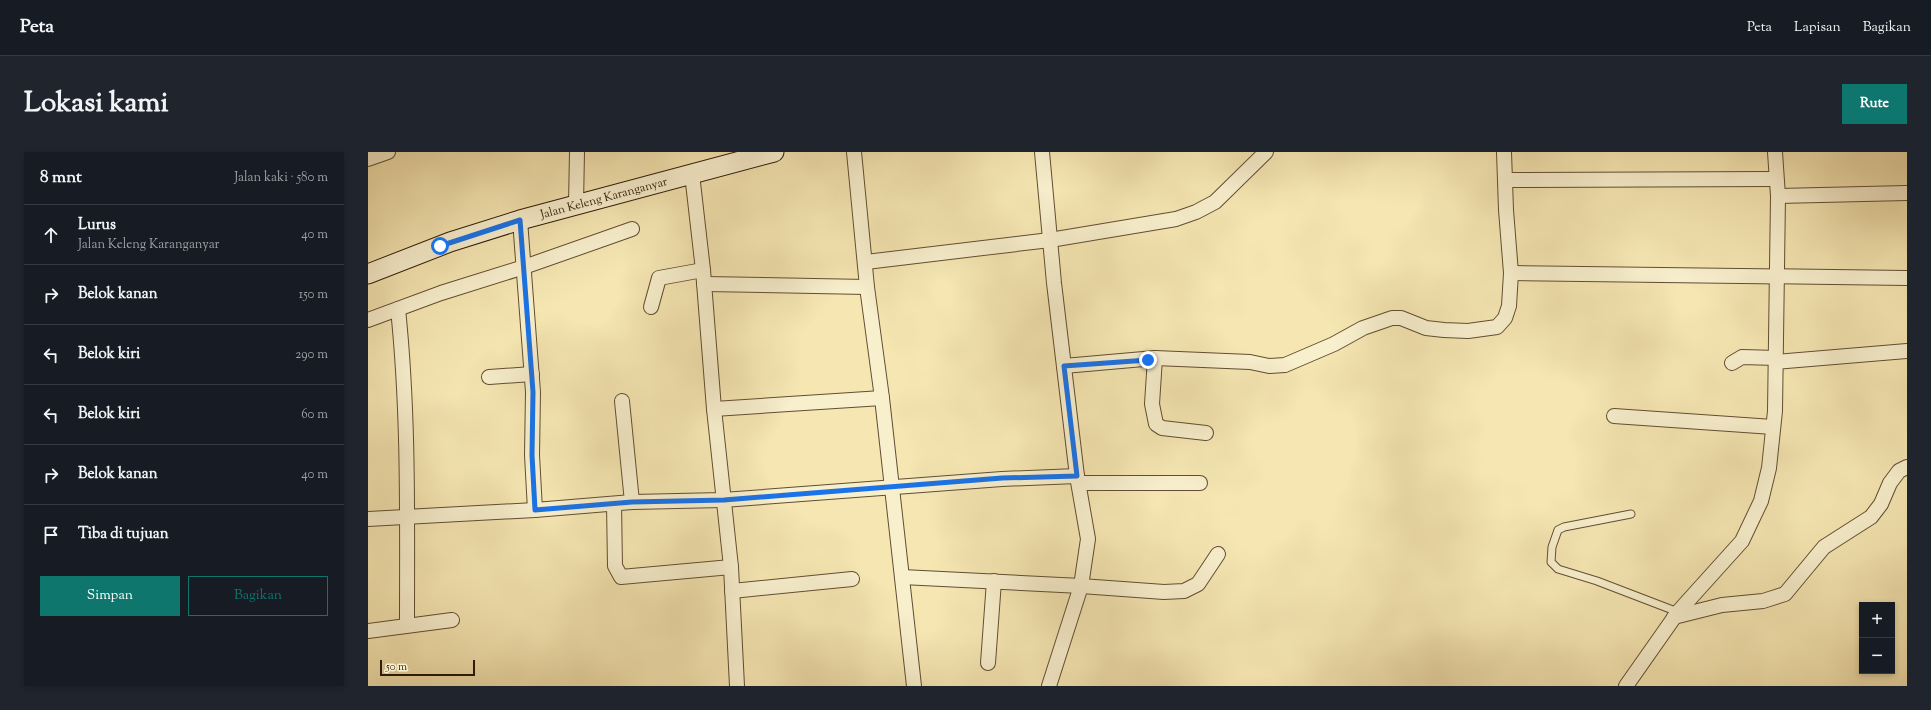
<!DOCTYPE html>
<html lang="id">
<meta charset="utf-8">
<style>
:root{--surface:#171b24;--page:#20242c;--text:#f1f3f6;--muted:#9ea1a6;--line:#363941;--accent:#0f766e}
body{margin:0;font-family:"Sorts Mill Goudy",serif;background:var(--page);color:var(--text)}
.controls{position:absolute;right:12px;bottom:12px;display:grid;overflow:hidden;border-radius:0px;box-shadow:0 2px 6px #0003}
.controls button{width:36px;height:36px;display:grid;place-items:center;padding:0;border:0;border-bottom:1px solid var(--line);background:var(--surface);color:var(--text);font:20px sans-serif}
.scale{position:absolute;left:12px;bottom:10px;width:95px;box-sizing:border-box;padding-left:4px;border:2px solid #301c07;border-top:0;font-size:11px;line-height:14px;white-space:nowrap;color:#301c07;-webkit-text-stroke:3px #f8efcd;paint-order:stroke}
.stop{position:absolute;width:12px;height:12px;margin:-9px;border:3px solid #1a73e8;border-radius:50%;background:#fff}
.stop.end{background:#1a73e8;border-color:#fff;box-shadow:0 1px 4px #0008}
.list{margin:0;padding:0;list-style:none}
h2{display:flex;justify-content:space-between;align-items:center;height:52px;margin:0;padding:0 16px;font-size:17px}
h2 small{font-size:13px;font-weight:400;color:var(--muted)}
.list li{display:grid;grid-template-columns:26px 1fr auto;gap:12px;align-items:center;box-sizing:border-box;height:60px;padding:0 16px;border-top:1px solid var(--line)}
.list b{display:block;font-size:15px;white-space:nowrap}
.list p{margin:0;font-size:13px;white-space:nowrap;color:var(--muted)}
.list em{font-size:13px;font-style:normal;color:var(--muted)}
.actions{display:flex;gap:8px;padding:12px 16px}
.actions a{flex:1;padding:9px 0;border:1px solid var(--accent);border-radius:0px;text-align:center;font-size:14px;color:var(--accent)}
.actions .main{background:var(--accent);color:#fff}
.icon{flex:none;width:22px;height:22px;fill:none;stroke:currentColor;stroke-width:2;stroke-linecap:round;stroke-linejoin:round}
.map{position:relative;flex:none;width:1539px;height:534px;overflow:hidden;border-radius:0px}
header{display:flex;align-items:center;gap:24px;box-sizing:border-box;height:56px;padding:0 20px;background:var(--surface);border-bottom:1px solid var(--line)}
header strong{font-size:19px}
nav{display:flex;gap:22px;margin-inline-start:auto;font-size:14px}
.intro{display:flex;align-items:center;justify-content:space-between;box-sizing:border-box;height:96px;padding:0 24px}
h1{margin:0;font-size:28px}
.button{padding:10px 18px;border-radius:0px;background:var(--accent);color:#fff;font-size:14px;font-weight:700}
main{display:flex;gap:24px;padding:0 24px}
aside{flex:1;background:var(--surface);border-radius:0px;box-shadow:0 2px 6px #0003}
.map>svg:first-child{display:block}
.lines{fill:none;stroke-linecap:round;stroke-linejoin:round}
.lane-casing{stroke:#614e32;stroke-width:9}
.street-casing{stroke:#614e32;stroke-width:16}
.secondary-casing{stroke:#301c07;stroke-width:21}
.lane{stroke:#f8efcd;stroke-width:7}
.street{stroke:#f8efcd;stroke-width:14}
.secondary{stroke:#f8efcd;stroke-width:19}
.route{stroke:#1a73e8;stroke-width:5}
.labels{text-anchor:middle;stroke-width:3;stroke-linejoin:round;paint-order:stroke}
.street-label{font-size:12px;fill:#301c07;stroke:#f8efcd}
</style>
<header>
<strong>Peta</strong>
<nav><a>Peta</a><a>Lapisan</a><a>Bagikan</a></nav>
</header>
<div class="intro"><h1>Lokasi kami</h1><a class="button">Rute</a></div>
<main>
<aside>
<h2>8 mnt<small>Jalan kaki · 580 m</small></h2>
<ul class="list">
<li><svg class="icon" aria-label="ahead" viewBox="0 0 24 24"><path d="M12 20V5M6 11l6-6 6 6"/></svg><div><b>Lurus</b><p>Jalan Keleng Karanganyar</p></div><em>40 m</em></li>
<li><svg class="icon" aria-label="right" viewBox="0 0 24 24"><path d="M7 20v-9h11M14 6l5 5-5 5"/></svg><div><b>Belok kanan</b></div><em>150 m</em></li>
<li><svg class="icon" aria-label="left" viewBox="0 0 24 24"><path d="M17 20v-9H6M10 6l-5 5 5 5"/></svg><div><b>Belok kiri</b></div><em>290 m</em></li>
<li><svg class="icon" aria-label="left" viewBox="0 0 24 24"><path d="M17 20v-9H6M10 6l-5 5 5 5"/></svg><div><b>Belok kiri</b></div><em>60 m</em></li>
<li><svg class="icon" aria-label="right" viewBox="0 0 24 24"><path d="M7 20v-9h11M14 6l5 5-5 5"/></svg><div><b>Belok kanan</b></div><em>40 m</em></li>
<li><svg class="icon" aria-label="arrive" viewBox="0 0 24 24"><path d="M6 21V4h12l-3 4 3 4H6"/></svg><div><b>Tiba di tujuan</b></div></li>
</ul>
<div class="actions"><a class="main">Simpan</a><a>Bagikan</a></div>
</aside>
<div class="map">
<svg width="1539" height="534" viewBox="0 0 1539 534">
<rect width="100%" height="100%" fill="#f5e6b2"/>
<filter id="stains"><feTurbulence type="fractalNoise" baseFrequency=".005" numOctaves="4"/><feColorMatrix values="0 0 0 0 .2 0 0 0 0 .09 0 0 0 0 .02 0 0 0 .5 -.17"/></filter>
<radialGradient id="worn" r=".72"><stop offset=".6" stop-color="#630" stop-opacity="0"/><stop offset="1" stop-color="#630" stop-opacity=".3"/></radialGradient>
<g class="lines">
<g class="lane-casing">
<polyline id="lane" points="1263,362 1196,375 1190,378 1184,395 1183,410 1190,417 1229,429 1310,460"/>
</g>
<g class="street-casing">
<g id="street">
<polyline points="486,0 499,135 514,246 546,534"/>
<polyline points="674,0 686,131 709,324 720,387 713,434 681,534"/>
<polyline points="0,7 20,0"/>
<polyline points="324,22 335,118 346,257 363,415 369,534"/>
<polyline points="1138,28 1408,27"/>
<polyline points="1410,44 1539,41"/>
<polyline points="208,52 209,0"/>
<polyline points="152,68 165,240 164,303 167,358"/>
<polyline points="498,110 682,88 808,67 828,60 847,50 898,0"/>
<polyline points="1143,121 1539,126"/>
<polyline points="336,132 499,135"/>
<polyline points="283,155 291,126 335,118"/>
<path d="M 30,157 C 41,263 39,368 39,473"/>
<polyline points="0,168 73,141 156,115 264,77"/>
<polyline points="787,206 784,252 788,272 794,276 838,281"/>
<polyline points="1408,210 1539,199"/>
<polyline points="1364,211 1374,205 1408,206"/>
<polyline points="696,214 787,206 882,210 901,214 917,213 966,192 995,176 1024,166 1033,166 1058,176 1076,178 1100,179 1129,175 1137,166 1141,154 1143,121 1138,58 1136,0"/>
<polyline points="121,225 164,222"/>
<polyline points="254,249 264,350"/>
<polyline points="346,257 514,246"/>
<polyline points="1246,264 1405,275"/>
<polyline points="711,331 832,331"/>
<polyline points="246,352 247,414 253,425 363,415"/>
<polyline points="0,367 167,358 264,350 355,348 634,327 709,324"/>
<polyline points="534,425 713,434 796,440 816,439 830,432 850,402"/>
<polyline points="364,439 484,427"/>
<polyline points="1306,465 1354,453 1395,449 1417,442 1456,395 1503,365 1513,352 1522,331 1531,319 1539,315"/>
<polyline points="0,479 84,468"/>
<polyline points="620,511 626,429"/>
<polyline points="1258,534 1310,460 1374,389 1393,349 1401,316 1407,259 1410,44 1407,0"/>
</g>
</g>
<g class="secondary-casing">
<g id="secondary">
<path id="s1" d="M 0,122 L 82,90 L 152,68 L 406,0"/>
</g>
</g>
<use href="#lane" class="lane"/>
<use href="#street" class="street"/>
<use href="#secondary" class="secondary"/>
</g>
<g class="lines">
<polyline class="route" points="72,94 152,68 165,240 164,303 167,358 264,350 356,348 634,326 709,324 696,214 780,208"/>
</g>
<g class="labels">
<g class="street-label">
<text dy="4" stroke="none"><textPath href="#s1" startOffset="248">Jalan Keleng Karanganyar</textPath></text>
</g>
</g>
<rect width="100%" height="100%" filter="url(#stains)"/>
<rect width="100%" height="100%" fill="url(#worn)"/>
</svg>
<div class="controls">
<button>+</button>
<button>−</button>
</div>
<div class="scale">50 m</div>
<div class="stop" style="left:72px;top:94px"></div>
<div class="stop end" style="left:780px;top:208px"></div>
</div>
</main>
